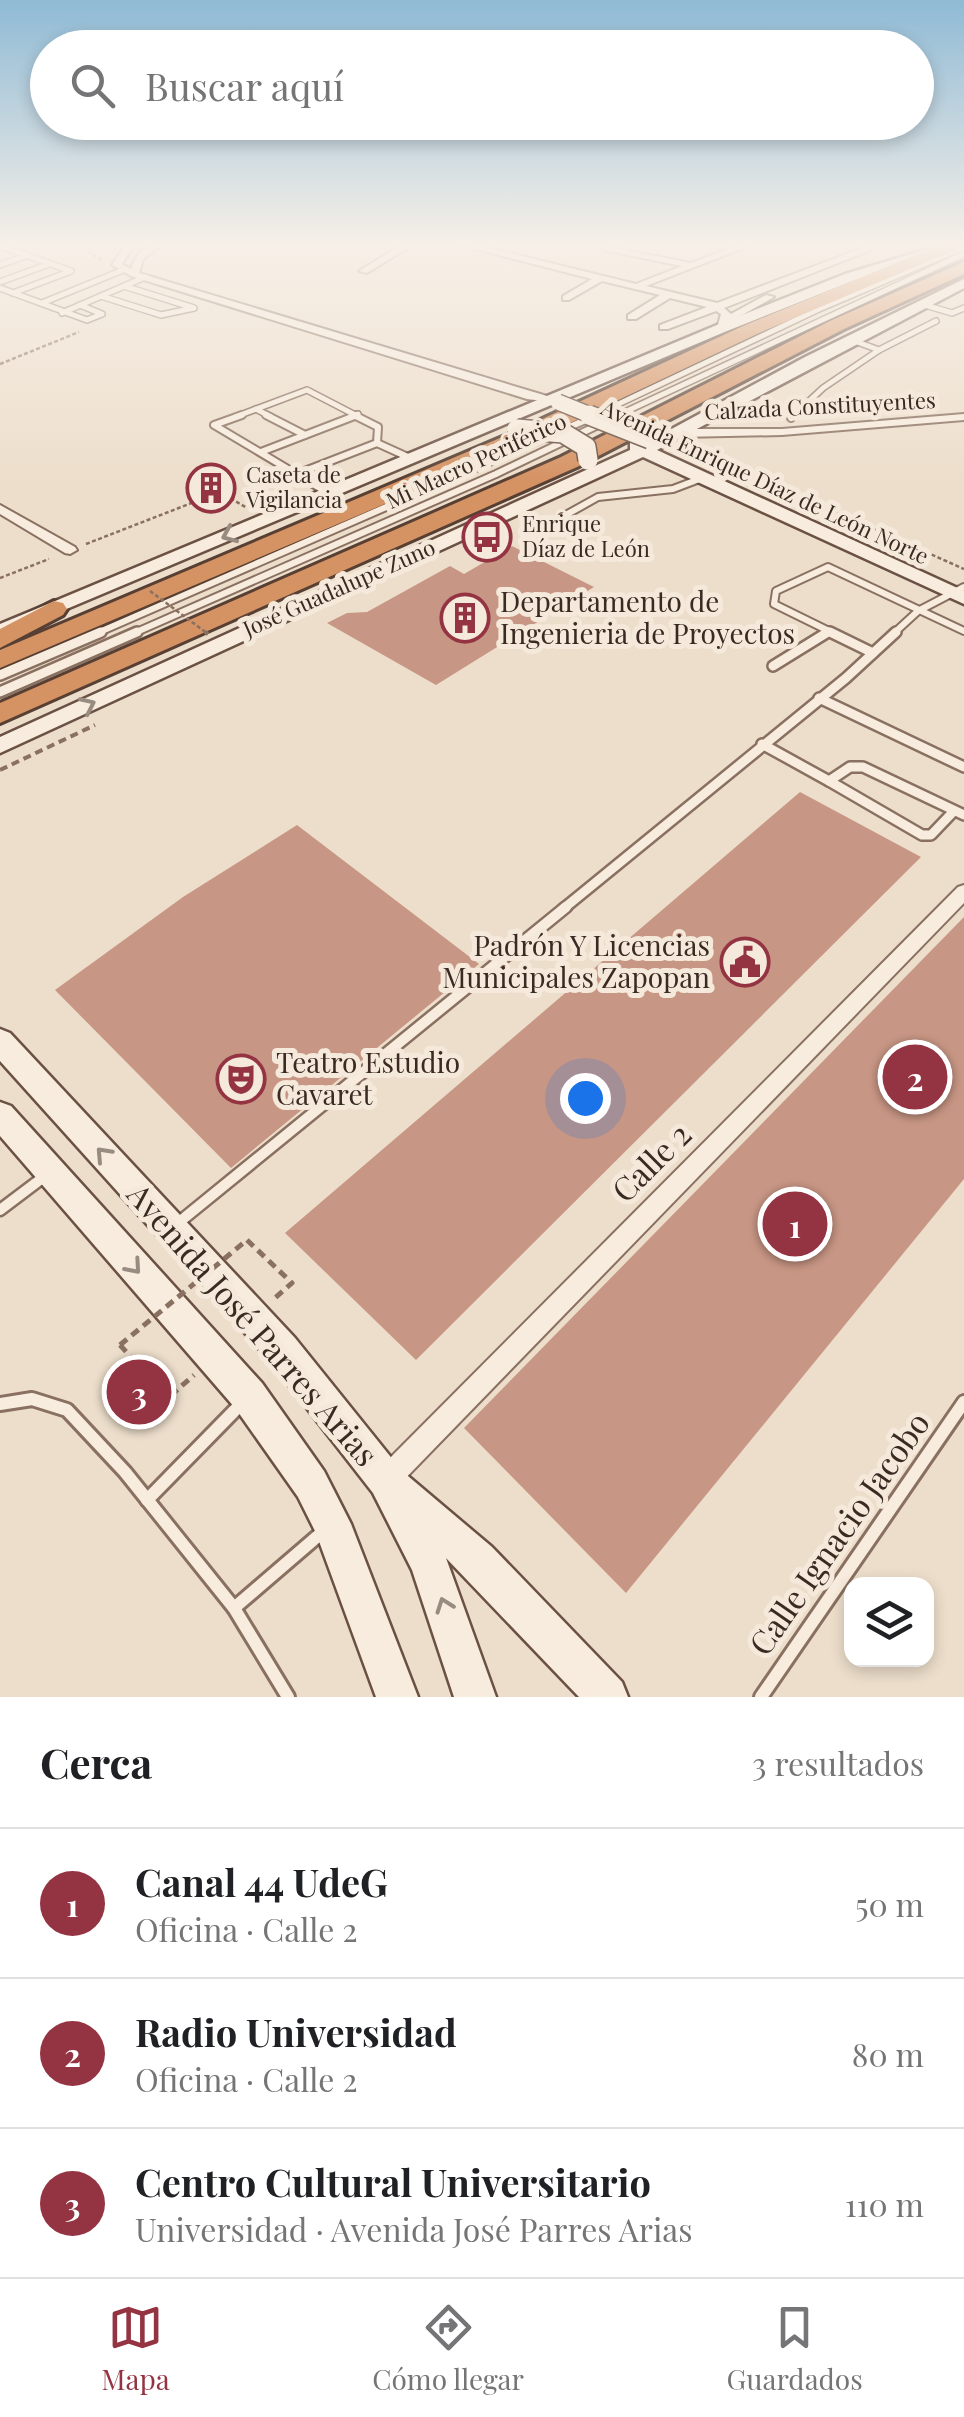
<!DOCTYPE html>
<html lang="es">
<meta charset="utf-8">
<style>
:root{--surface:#fff;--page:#f2f2f2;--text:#202124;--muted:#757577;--line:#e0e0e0;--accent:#943443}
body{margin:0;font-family:"Playfair Display",serif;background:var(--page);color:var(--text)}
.controls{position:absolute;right:30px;bottom:30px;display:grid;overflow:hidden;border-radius:20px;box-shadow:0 5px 15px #0003}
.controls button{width:90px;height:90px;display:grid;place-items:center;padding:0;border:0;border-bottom:2px solid var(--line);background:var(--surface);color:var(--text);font:50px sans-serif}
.you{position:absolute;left:585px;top:1098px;width:35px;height:35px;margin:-25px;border:8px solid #fff;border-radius:50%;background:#1a73e8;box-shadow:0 0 0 15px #1a73e833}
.badge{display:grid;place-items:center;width:65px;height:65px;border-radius:50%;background:var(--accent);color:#fff;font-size:32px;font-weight:700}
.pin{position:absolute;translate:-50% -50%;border:5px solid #fff;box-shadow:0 2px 10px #0006}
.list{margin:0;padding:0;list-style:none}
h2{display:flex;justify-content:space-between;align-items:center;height:130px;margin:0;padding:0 40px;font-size:42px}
h2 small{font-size:32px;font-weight:400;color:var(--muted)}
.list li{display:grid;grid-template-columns:65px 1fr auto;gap:30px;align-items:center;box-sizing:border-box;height:150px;padding:0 40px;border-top:2px solid var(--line)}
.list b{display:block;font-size:38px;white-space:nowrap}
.list p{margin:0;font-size:32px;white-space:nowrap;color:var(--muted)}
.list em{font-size:32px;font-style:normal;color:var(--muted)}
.icon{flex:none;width:55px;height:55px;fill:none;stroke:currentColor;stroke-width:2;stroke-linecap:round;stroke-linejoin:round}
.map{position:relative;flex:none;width:964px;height:1697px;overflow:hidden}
.search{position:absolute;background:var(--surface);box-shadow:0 5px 15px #0003;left:30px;right:30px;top:30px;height:110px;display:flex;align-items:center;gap:25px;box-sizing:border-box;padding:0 35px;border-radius:55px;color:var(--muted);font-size:38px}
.sheet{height:580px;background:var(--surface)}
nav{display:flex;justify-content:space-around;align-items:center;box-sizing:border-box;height:140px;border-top:2px solid var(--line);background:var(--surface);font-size:28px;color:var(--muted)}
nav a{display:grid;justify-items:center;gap:5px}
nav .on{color:var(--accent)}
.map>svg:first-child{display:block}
.building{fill:#c89684}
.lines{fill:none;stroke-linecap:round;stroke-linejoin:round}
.lane-far4-casing{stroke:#897060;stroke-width:8}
.lane-far3-casing{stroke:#897060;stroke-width:10}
.lane-far2-casing{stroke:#897060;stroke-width:14}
.lane-far1-casing{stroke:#897060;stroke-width:15}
.lane-casing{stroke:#897060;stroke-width:18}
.street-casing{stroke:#897060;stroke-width:4}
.secondary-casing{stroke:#6b5143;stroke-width:5}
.highway-casing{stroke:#573f33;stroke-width:6}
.path-far2{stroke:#897060;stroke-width:2.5;stroke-dasharray:4 2.5;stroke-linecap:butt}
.path-far1{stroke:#897060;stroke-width:4;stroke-dasharray:8 5;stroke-linecap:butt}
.path{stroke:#897060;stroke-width:5;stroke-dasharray:9 6;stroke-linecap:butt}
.lane-far4{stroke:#f7ecde;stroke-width:5}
.lane-far3{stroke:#f7ecde;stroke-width:6}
.lane-far2{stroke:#f7ecde;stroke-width:9}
.lane-far1{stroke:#f7ecde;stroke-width:10}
.lane{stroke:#f7ecde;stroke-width:12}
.street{fill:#f7ecde;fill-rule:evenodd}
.secondary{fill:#f7ecde;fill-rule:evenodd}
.highway{fill:#d59263;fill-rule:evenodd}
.secondary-bridge-far1-casing{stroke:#6b5143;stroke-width:18;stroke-linecap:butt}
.secondary-bridge-casing{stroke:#6b5143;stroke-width:22;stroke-linecap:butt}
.path-bridge-far2{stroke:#897060;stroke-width:2.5;stroke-dasharray:4 2.5;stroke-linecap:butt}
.path-bridge-far1{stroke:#897060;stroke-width:4;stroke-dasharray:8 5;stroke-linecap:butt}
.path-bridge{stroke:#897060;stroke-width:5;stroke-dasharray:9 6;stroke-linecap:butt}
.secondary-bridge-far1{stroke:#f7ecde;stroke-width:15}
.secondary-bridge{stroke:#f7ecde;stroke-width:19}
.oneway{stroke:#988b80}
.labels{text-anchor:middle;stroke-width:10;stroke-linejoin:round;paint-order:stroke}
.far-street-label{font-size:22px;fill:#3a2a22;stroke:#f4e9da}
.far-poi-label{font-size:22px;fill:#3a2a22;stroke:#f4e9da;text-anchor:start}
.poi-label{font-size:28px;fill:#3a2a22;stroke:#f4e9da;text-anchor:start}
.near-street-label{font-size:32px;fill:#3a2a22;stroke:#f4e9da}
</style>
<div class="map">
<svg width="964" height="1697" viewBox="0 0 964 1697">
<rect width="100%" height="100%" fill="#eddecb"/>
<g class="building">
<polygon points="512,546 594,587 436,685 327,623 347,613 367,612 450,566 464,574"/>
<polygon points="800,792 921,857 416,1360 285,1233"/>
<polygon points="297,825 479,964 231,1168 55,990 183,897"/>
<polygon points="964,917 964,1179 626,1593 464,1428"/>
</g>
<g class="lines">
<g class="lane-far4-casing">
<g id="lane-far4">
<polyline points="0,246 71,271 13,293"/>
<polyline points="0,265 26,256"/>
<polyline points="0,282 49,264"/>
<polyline points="0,288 87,320 102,314 80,305"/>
<polyline points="101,296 161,315 194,308 124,286"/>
<polyline points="42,303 123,270"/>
<polyline points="925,305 952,313 964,308"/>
<polyline points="62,313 145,277"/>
<polyline points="879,350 936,321"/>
<polyline points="256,409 271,417"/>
<polyline points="235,417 307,390 359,417"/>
<polyline points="350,417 358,414"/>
<polyline points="591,417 819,309 964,247"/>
<polyline points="614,417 964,254"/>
<polyline points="792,417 823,388 879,350 852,340"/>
</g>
</g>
<g class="lane-far3-casing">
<g id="lane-far3">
<polyline points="242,415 214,425 328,493"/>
<polyline points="266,415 305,435"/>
<polyline points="791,418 795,415"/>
<polyline points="377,443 410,458"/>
<polyline points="261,452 357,415"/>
<polyline points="297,474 377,443 378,427 354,415"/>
<polyline points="537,531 598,497 673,489 702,478"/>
<polyline points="95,634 597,415"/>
<polyline points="132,634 496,474 619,415"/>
<polyline points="825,634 828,632"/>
<polyline points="835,634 774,604 776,591 828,567 964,631"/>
<polyline points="893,634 918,611 964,587"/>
</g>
</g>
<g class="lane-far2-casing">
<g id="lane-far2">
<polyline points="830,632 873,653"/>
<polyline points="773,666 828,632"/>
<polyline points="0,675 101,632"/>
<polyline points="0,692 137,632"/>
<polyline points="819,698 964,767"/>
<polyline points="762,744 829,781 850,767 863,767 964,815"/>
<polyline points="829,781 922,835 931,835 953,812"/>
<polyline points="563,909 846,678 896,632"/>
</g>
</g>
<g class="lane-far1-casing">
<g id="lane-far1">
<polyline points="0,1210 45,1176"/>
<polyline points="178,1223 566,907"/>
</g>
</g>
<g class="lane-casing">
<g id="lane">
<polyline points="0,1404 32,1399 67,1410 125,1472 234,1608 326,1529"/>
<polyline points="147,1500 243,1402"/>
<polyline points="234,1608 288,1697"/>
<polyline points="761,1697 964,1402"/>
</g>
</g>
<g class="street-casing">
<g id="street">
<path d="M 126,244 L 135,244 L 122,264 L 131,269 C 136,253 147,244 163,244 L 143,259 L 139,273 L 557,399 L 551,402 L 527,399 L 131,276 L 112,265 Z"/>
<polygon points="403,244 414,244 367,273 359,271"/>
<polygon points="456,244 473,244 636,284 682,266 604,250 604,246 691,263 741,244 754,244 646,286 717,303 873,244 886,244 724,308 731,314 766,295 774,297 728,323 726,330 722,331 717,328 721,314 716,311 668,329 660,329 660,325 707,307 670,298 636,319 628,319 628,315 660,295 602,281 569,300 563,300 563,296 592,279"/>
<polygon points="964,414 964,420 782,435 679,437 673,433 679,429 782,429"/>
<polygon points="0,505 75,547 77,550 70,554 65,553 0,514"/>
<polygon points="964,885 964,903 395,1489 386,1493 377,1489 373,1480 377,1471 958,887"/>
</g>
</g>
<g class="secondary-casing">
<g id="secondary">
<polygon points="944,244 962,245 855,280 727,331 0,637 0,624 717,325 845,274"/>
<polygon points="964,279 964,288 657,450 964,591 964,604 643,457 0,753 0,737 630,450 630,443 653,439 805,357"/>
<polygon points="0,1029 10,1033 295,1338 402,1471 492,1547 622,1682 628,1697 579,1697 446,1558 496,1697 454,1697 412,1570 373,1493 271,1362 0,1061"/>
<polygon points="0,1102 11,1106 262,1383 324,1471 351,1524 418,1697 376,1697 316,1533 298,1497 236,1409 0,1136"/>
</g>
</g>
<g class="highway-casing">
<g id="highway">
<polygon points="942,244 964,246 757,334 528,443 0,668 0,650 512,433 743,326"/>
<polygon points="964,262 964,274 844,329 577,467 0,723 0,703 561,457 830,321"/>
<polygon points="54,601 63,603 67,609 63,615 0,648 0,629"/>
</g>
</g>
<g class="path-far2">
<polyline points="76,244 101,260"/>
<polyline points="0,364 79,332"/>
<polyline points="694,449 964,569"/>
<polyline points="86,544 220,492 247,508"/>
<polyline points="0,578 49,559"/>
</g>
<polyline class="path-far1" points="0,770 95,725"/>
<g class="path">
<polyline points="247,1240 292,1283 275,1298"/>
<polyline points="120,1345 168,1398 194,1375"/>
</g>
<use href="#lane-far4" class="lane-far4"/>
<use href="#lane-far3" class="lane-far3"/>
<use href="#lane-far2" class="lane-far2"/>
<use href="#lane-far1" class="lane-far1"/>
<use href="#lane" class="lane"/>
<use href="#street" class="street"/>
<use href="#secondary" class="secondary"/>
<use href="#highway" class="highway"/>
<g class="secondary-bridge-far1-casing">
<polyline id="secondary-bridge-far1" points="558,402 595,417"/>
</g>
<g class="secondary-bridge-casing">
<g id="secondary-bridge">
<polyline points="589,415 650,439"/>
<polyline points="517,429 563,433 586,447 588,460"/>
</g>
</g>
<polyline class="path-bridge-far2" points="150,591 208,634"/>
<polyline class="path-bridge-far1" points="205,632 208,634"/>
<polyline class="path-bridge" points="120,1345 247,1240"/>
<use href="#secondary-bridge-far1" class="secondary-bridge-far1"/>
<use href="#secondary-bridge" class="secondary-bridge"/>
</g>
<defs><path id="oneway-chevron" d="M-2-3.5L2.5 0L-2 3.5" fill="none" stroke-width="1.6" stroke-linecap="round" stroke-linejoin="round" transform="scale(2.5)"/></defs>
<g class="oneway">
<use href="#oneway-chevron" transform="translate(229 535) rotate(157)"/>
<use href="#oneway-chevron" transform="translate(88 705) rotate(-25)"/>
<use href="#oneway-chevron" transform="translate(103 1154) rotate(-133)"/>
<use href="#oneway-chevron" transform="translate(134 1267) rotate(49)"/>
<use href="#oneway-chevron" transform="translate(444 1605) rotate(-110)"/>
</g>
<linearGradient id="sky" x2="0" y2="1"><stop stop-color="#8fbad5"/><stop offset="0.51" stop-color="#f7f0e8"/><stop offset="1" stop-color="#f7f0e8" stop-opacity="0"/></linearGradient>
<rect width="964" height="482" fill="url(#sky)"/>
<defs>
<g id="building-ring" transform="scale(2.5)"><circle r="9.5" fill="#f4e9da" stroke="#943443" stroke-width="1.5"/><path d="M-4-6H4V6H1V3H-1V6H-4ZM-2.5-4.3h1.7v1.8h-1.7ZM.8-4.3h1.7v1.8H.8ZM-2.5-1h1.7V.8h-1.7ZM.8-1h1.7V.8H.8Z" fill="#943443"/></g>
<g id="bus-ring" transform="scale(2.5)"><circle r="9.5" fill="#f4e9da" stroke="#943443" stroke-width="1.5"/><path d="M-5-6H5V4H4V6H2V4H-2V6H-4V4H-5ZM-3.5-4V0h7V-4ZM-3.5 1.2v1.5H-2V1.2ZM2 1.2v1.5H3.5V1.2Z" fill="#943443"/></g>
<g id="civic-ring" transform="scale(2.5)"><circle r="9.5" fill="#f4e9da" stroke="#943443" stroke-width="1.5"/><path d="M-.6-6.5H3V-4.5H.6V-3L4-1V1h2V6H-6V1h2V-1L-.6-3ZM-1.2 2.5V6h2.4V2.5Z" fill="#943443"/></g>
<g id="theatre-ring" transform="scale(2.5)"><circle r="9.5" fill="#f4e9da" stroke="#943443" stroke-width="1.5"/><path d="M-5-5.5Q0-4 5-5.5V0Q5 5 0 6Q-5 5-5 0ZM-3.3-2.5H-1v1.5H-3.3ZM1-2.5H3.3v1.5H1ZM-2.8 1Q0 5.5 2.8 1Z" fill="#943443"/></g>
</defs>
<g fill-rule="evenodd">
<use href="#building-ring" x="211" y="488"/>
<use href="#bus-ring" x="487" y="537"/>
<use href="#building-ring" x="465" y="618"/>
<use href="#civic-ring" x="745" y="962"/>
<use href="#theatre-ring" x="241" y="1079"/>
</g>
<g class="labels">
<g class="far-street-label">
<text transform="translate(820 406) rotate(-3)" y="8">Calzada Constituyentes</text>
<text transform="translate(476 461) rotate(-25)" y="8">Mi Macro Periférico</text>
<text transform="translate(765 482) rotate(25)" y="8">Avenida Enrique Díaz de León Norte</text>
<text transform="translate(339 588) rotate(-24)" y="8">José Guadalupe Zuno</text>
</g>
<g class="far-poi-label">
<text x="246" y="483">Caseta de<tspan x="246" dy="25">Vigilancia</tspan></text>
<text x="522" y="532">Enrique<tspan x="522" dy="25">Díaz de León</tspan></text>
</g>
<g class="poi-label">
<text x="500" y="612">Departamento de<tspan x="500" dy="32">Ingenieria de Proyectos</tspan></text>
<text x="710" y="956" text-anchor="end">Padrón Y Licencias<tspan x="710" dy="32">Municipales Zapopan</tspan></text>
<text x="276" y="1073">Teatro Estudio<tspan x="276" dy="32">Cavaret</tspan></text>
</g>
<g class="near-street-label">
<text transform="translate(652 1163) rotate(-45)" y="11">Calle 2</text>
<text transform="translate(252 1325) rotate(49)" y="11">Avenida José Parres Arias</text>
<text transform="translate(840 1534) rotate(-55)" y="11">Calle Ignacio Jacobo</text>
</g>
</g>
</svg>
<div class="controls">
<button><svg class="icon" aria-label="layers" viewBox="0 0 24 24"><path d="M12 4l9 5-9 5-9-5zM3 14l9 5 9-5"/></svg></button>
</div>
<div class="you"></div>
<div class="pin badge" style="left:795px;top:1224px">1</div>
<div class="pin badge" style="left:915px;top:1077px">2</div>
<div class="pin badge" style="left:139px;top:1392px">3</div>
<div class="search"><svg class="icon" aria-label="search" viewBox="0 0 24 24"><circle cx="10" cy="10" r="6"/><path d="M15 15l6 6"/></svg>Buscar aquí</div>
</div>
<section class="sheet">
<h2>Cerca<small>3 resultados</small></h2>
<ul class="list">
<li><span class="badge">1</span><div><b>Canal 44 UdeG</b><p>Oficina · Calle 2</p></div><em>50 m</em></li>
<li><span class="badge">2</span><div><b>Radio Universidad</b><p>Oficina · Calle 2</p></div><em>80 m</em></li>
<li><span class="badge">3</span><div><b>Centro Cultural Universitario</b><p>Universidad · Avenida José Parres Arias</p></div><em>110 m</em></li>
</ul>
</section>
<nav>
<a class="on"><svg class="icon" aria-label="map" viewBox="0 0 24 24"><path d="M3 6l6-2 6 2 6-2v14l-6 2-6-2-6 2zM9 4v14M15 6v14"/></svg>Mapa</a>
<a><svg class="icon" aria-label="directions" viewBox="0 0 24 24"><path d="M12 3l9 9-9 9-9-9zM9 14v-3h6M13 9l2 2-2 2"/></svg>Cómo llegar</a>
<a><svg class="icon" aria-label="saved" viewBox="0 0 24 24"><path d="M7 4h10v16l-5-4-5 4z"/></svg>Guardados</a>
</nav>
